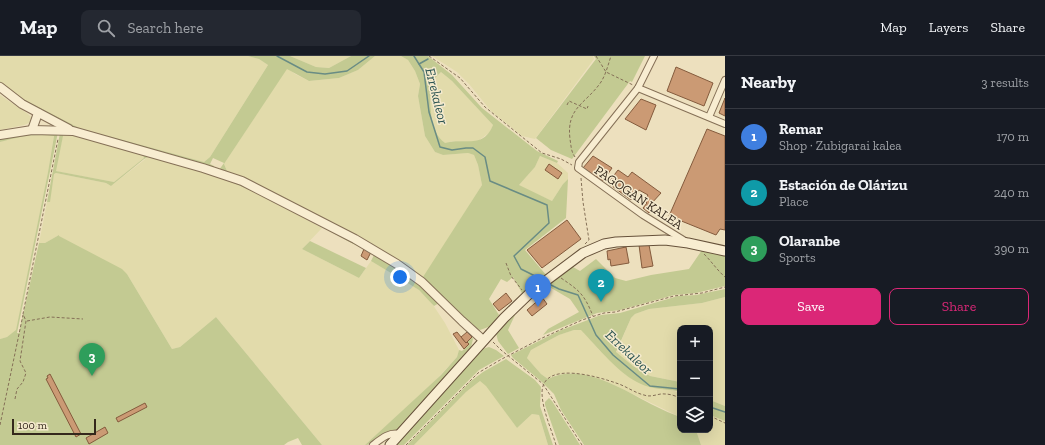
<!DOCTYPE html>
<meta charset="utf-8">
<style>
:root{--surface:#171b24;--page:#242831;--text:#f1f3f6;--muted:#9ea1a6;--line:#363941;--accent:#db2777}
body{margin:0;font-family:"Zilla Slab",serif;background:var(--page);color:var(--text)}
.controls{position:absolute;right:12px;bottom:12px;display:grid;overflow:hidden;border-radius:8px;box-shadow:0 4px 16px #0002}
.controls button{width:36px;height:36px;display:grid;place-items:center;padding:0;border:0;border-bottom:1px solid var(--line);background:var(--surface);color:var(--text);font:20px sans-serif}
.scale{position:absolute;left:12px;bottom:10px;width:84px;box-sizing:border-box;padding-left:4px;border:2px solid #34281c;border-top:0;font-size:11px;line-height:14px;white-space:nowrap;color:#34281c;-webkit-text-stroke:3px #f5eacd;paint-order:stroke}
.you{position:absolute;left:400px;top:221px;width:14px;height:14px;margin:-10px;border:3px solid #fff;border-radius:50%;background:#1a73e8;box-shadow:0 0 0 6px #1a73e833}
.badge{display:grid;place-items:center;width:26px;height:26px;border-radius:50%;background:var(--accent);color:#fff;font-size:13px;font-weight:700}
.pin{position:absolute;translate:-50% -33px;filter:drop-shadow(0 1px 2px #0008)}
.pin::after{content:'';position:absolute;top:21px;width:14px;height:12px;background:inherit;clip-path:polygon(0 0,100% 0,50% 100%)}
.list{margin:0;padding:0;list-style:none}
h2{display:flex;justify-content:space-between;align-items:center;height:52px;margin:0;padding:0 16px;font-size:17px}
h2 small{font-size:13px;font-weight:400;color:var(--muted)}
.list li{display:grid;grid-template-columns:26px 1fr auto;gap:12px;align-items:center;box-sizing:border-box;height:56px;padding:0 16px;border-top:1px solid var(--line)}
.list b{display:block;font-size:15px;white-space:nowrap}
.list p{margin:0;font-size:13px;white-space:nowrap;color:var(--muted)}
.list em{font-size:13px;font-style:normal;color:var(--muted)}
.actions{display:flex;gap:8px;padding:12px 16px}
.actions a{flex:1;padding:9px 0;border:1px solid var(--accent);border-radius:8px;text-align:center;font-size:14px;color:var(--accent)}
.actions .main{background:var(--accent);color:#fff}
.icon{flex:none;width:22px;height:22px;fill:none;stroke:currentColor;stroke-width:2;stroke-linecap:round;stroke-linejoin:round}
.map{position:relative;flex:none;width:725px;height:389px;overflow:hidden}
header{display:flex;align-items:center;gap:24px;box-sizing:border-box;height:56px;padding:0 20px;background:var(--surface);border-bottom:1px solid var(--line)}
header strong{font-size:19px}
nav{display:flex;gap:22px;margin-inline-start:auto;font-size:14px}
.search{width:280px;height:36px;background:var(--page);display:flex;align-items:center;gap:10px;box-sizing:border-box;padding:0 14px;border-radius:8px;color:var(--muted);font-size:15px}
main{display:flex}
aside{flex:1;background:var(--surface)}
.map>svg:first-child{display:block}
.farmland{fill:#e2dbab}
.green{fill:#c3ca92;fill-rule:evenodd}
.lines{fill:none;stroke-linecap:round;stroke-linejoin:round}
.stream{stroke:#698c84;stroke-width:1.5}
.building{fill:#cb9a74;stroke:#845b3d}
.minor-casing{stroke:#857057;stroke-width:8}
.tertiary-casing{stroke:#857057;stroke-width:10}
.secondary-casing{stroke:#66513a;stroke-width:11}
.path{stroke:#857057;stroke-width:1;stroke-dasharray:3 2;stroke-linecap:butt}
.minor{stroke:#f8edd1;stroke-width:6}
.tertiary{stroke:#f8edd1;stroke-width:8}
.secondary{stroke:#f8edd1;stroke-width:9}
.labels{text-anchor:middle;stroke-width:3;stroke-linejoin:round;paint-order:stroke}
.street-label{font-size:13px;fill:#34281c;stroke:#f5eacd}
.water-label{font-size:14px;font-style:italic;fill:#2b5452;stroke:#f5eacd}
</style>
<header>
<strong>Map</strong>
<div class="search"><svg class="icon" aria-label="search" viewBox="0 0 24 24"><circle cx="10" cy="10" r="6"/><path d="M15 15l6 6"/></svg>Search here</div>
<nav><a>Map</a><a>Layers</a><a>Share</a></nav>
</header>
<main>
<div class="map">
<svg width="725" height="389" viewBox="0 0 725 389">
<rect width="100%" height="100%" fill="#ede0be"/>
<g class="farmland">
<polygon points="0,0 248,0 259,3 268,9 210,101 204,106 79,72 63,65 10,36 0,26"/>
<polygon points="290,0 351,0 329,12 316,11"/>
<polygon points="375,0 401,0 408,4 415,15 420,28 418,40 425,80 435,96 443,99 468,97 474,99 478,109 482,129 424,221 245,123 227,115 224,108 287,12 295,18 309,25 339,22 358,14"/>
<polygon points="432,0 593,0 594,3 535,83 522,80 491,55 469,28 457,16"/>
<polygon points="441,16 452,25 493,69 490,76 478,85 471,86 452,85 446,88 440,84 435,77 431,56 430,27"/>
<polygon points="0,39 28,58 31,61 29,67 24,69 0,74"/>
<polygon points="64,78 73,79 143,99 144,102 114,126 55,115 63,79"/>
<polygon points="39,79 54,79 48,116 16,275 7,281 0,283 0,86 15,81"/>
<polygon points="540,100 557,107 568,117 568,123 563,128 552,145 518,130 535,111"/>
<polygon points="148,101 199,115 233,127 265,141 322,172 302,193 359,222 371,205 419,234 431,246 445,267 459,294 457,301 434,326 365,389 322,389 216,261 180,291 172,293 127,218 58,180 59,179 45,187 39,187 47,146 49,146 54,118 56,117 106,127 111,130"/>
<polygon points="725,241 725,350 710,344 710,272 680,272 680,326 650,320 633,310 616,297 631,262 635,258 649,253 702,247"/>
<polygon points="574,274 582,274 599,294 626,319 680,337 680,361 606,325 571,317 555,319 548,323 541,318 527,302 531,294 559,279"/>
<polygon points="480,325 486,329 517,372 532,358 539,359 548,389 414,389 466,336"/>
<polygon points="710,359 725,365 725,389 701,389 696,374 710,374"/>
</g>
<g class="green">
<path d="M 248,0 L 290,0 L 316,11 L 329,12 L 351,0 L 375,0 L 358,14 L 339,22 L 309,25 L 287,13 L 224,108 L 227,115 L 245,123 L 423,221 L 482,129 L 478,109 L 474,99 L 468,97 L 443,99 L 435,96 L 425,80 L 418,40 L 420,28 L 415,15 L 408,4 L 401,0 L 428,0 L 452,19 L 482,52 L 537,95 L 558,105 L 557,107 L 540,100 L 535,111 L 519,129 L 552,145 L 563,128 L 568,123 L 566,162 L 525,194 L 547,220 L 523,239 L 513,221 L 507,226 L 501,223 L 489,243 L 499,259 L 491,270 L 480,274 L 473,271 L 417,220 L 219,114 L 224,107 L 213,102 L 210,108 L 214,110 L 214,113 L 75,73 L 25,47 L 0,28 L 0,25 L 10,36 L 25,44 L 79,72 L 204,106 L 210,101 L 268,9 L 259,3 ZM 441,16 L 452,25 L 493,69 C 483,94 464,81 445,87 C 428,75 431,46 430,27 Z"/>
<polygon points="594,0 645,0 632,26 630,25 572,103 551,94 536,82 596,3"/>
<path d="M 58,76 L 17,277 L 19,277 L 39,187 L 45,187 L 59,179 L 59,180 L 122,213 L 127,218 L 172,293 L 180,291 L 216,261 L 322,389 L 302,389 L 298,382 L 288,386 L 284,389 L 0,389 L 0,283 L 7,281 L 16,274 L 48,116 L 54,80 C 36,77 17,81 0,86 L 0,81 Z"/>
<path d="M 69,76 L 232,124 L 362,190 L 361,192 C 319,170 277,144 233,127 C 205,116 177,109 148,101 L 144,103 L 111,130 L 106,127 L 56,117 L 54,118 L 50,146 L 47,146 L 60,77 ZM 64,78 L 73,79 L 143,99 L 144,102 L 114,126 L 56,115 L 63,80 Z"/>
<polygon points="310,185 366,212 359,222 302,193"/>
<polygon points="702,194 725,199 725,230 696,237 674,239 620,254 597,257 543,279 548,273 579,256 570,243 546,229 572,208 573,211 580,215 596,203 615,222 626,225 651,219 689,213"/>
<polygon points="375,197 412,222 439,247 434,250 419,234 371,205"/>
<path d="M 725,233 L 725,241 L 702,247 L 649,253 L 635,258 L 631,262 L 616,296 L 633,310 L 650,320 L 680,326 L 680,337 L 677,335 C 665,333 652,333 641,328 C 620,319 597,291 581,274 L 574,274 L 559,279 L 531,294 L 527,302 L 541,318 L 548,323 C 582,305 625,335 655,350 C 663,354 672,358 680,361 L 680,374 L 696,374 L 701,389 L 584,389 L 561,354 L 554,338 L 542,326 L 513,302 L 511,299 L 559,275 L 601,259 L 620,257 L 678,240 L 696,239 Z"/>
<polygon points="513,259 515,259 508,274 519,292 508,298 498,285 496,277"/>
<path d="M 469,275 L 473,283 L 471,291 L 401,371 C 396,375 388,375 382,379 C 377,382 372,389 365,389 L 441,319 L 457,301 L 459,294 L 462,295 L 469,288 L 467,286 L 472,281 L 467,276 Z"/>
<polygon points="489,291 496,294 504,300 479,314 404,389 396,389 482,293"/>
<polygon points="506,303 535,324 541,331 540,350 553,389 548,389 539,359 532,358 517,372 486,330 480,325 466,336 414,389 407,389 471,325 483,316"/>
<polygon points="549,342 552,345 580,389 559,389 545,349 545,346"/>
<polygon points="710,344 725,350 725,365 710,359"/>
</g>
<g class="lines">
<g class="stream">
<polyline points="277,0 307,16 325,18 347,15 369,0"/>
<polyline points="414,0 424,16 429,56 440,91 452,94 466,92 473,92 485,101 490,125 547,149 549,167 514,200 521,213 541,223"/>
<polyline points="419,8 428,3"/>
<polyline points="547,227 559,233 578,239 596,279 613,299 650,330 680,333"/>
<polyline points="710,351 725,356"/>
</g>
</g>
<g class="building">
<polygon points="676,11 713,27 704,50 667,35"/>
<polygon points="725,42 725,60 719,57"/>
<polygon points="641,43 656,49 646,74 625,63"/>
<polygon points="707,73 725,80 725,174 720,173 716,179 669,160"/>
<polygon points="593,100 612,112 603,125 583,112"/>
<polygon points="549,108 562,117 558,123 545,114"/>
<polygon points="618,114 628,121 632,116 661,137 651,148 654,149 649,157 643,152 647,147 644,144 648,139 639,134 631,144 608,127"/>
<polygon points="567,164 581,183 542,212 527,194"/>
<polygon points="639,189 649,189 653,210 642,212"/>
<polygon points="626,191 629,207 611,210 610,203 608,204 607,195"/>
<polygon points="364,193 371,196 367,204 361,200"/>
<polygon points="604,214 606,220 595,222 593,217"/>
<polygon points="506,237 512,245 499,255 493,248"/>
<polygon points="542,241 547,248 532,260 527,254"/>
<polygon points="457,276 466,287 467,286 469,288 464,293 453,278"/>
<polygon points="467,276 472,281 466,287 461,281"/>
<polygon points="50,318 81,378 76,381 46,323 48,322 47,320"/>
<polygon points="145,347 147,351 118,366 116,362"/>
<polygon points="105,371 108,377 89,388 86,382"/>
</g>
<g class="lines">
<g class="minor-casing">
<g id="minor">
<polyline points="654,0 638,32 579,106 578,112 643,159 685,185"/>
<polyline points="638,32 725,68"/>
<polyline points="709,61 725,24"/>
<path d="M 373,389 C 382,382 389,376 400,378"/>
</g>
</g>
<g class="tertiary-casing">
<g id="tertiary">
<polyline points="0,31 22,48 69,73"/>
<polyline points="32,74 38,57"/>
<polyline points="0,79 32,74 73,75 203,112 242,125 355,183 397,208 422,226 462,265 483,284"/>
</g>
</g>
<g class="secondary-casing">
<polyline id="secondary" points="390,389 504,262 531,236 583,197 604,188 616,186 665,184 688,187 725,195"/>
</g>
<g class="path">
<polyline points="429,0 460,22 485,51 542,97 561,103 572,109"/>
<polyline points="596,0 606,16 633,29"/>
<polyline points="567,49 569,45 587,53 588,50"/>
<path d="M 575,101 C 571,96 571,89 570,83 C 566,51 586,48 601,26 C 606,18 608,9 611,0"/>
<polyline points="581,122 583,146 589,184"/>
<polyline points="585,188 589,184"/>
<path d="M 704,198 C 712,206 717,214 725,221"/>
<polyline points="506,207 511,220 522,234"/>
<path d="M 561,222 C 580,235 584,238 593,260"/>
<polyline points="27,265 50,261 83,263"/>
<polyline points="493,286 501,294 543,328 582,389"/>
<polyline points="15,343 17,333 23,326 26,317 20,305 26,265 23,258 58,83"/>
<polyline points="710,360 725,367"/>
<polyline points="0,369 23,259"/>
<polyline points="406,389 478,317 500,304 540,283 582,264 604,257 615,256 674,240 702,237 725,231"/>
<path d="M 556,389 C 551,372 542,353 542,336 C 543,304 599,321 616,327 C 626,330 635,337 644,339 C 652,342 658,337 665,338 C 670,338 676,340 680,342"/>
</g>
<use href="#minor" class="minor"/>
<use href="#tertiary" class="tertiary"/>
<use href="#secondary" class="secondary"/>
</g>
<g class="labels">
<g class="street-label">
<text transform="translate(639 141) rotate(34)" y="5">PAGOGAN KALEA</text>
</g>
<g class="water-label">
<text transform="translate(437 40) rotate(76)" y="5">Errekaleor</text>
<text transform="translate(629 296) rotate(43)" y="5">Errekaleor</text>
</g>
</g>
</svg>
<div class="controls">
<button>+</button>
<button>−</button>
<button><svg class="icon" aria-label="layers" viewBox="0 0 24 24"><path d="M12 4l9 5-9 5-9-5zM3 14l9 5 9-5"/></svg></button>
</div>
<div class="scale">100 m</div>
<div class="you"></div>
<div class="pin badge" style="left:538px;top:251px;background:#3f7fe0">1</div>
<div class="pin badge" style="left:601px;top:246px;background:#0f9aa8">2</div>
<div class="pin badge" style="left:92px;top:320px;background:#2e9e5b">3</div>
</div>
<aside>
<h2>Nearby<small>3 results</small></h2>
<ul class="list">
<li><span class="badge" style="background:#3f7fe0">1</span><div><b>Remar</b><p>Shop · Zubigarai kalea</p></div><em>170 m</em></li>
<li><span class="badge" style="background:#0f9aa8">2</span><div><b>Estación de Olárizu</b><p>Place</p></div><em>240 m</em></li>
<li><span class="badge" style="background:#2e9e5b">3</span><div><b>Olaranbe</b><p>Sports</p></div><em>390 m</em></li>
</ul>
<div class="actions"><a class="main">Save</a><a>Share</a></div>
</aside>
</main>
